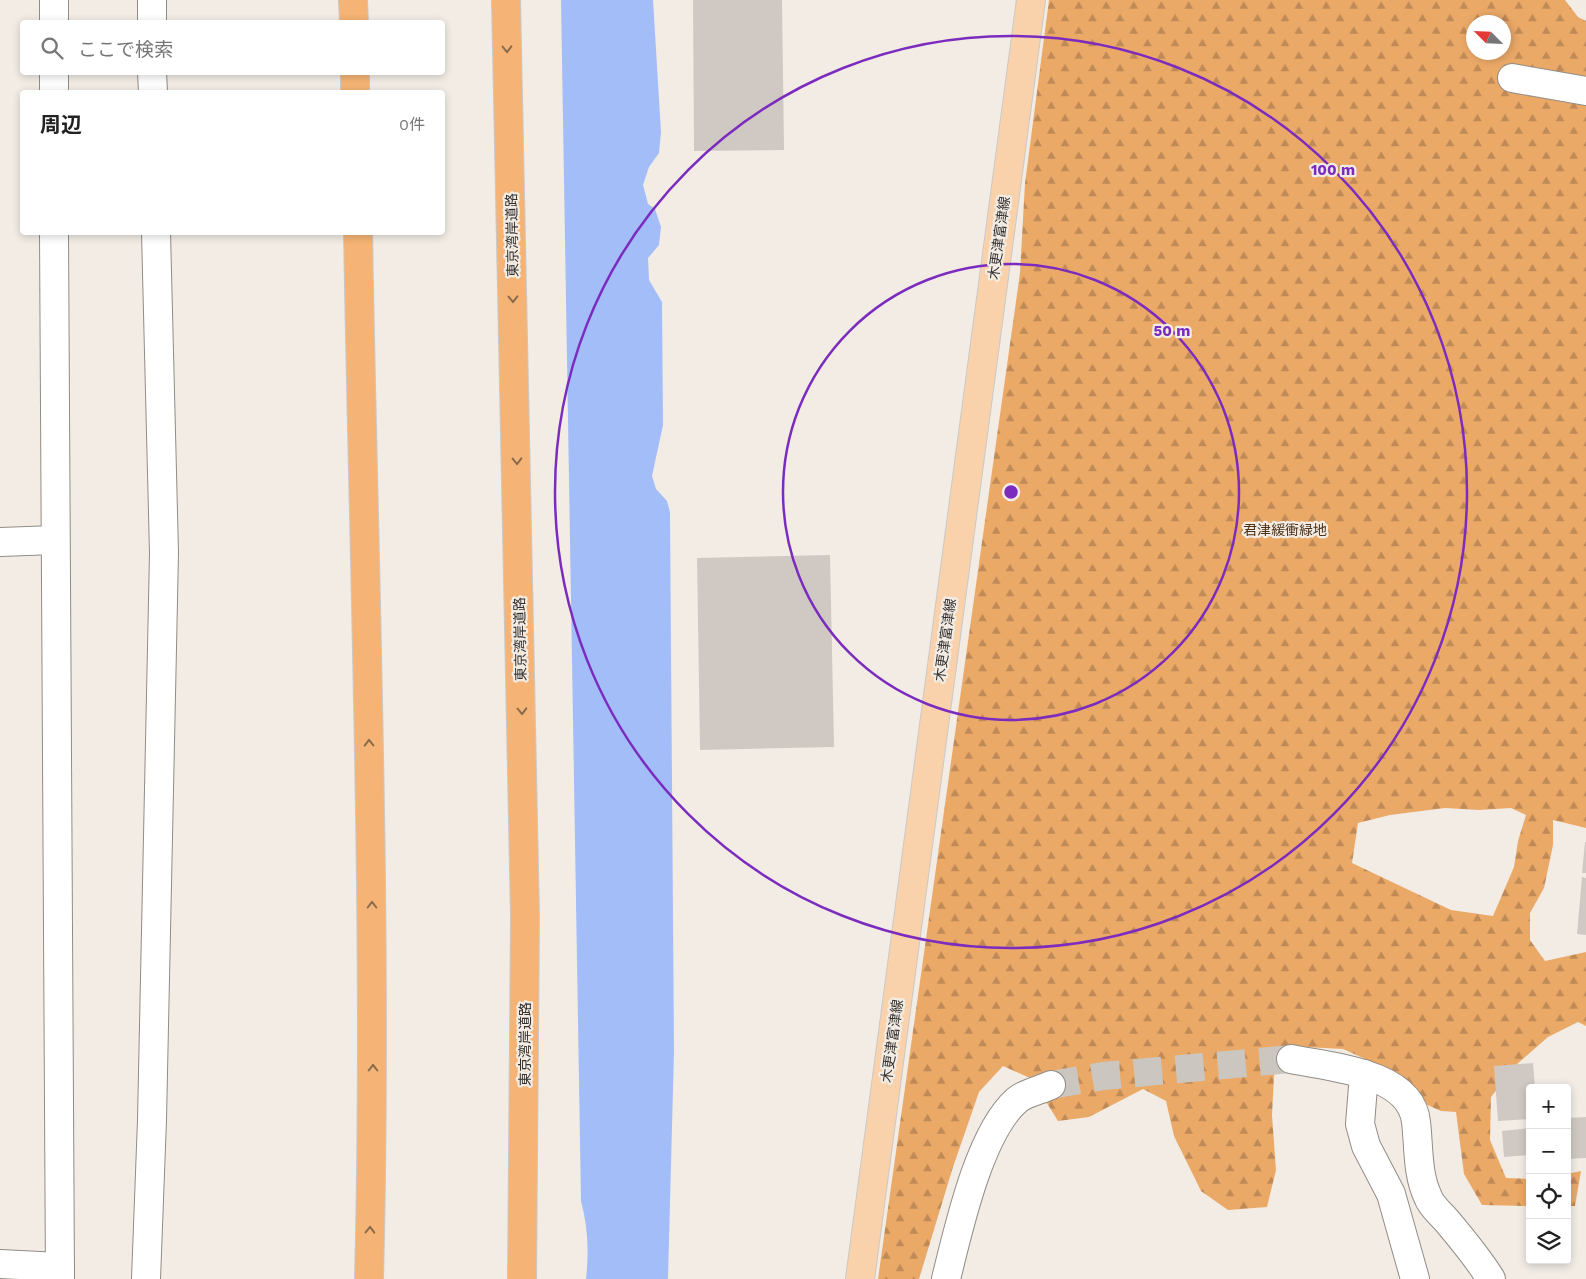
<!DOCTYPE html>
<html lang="ja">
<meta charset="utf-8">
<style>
:root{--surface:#fff;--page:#f6f6f6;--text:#222;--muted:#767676;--line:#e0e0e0}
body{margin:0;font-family:"Work Sans","Noto Sans JP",sans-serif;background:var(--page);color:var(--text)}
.controls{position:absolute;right:15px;bottom:15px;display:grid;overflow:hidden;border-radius:5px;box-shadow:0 2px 8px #0003}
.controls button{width:45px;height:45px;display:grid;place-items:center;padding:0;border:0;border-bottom:1px solid var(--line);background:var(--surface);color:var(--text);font:25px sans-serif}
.compass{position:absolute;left:1466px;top:15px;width:45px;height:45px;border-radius:50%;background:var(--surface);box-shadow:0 2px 8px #0003;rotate:294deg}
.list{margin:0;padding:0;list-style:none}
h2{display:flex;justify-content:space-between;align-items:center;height:65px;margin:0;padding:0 20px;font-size:21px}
h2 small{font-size:16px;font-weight:400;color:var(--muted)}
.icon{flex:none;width:28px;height:28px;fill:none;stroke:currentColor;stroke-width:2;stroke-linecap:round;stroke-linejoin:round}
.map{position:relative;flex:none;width:1586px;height:1279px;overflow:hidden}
.search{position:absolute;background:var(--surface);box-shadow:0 2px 8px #0003;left:20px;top:20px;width:425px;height:55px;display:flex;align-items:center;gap:12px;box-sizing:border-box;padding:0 18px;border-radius:5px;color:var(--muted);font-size:19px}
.panel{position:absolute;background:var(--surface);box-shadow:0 2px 8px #0003;left:20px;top:90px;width:425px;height:145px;border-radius:5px}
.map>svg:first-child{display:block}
.forest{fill:url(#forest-firs);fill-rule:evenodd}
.water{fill:#a3bdf9}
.building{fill:#d0c9c3}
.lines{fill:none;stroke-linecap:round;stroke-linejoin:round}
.minor-tunnel{stroke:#ccc6c0;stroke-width:28;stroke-dasharray:28 14;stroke-linecap:butt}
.minor-casing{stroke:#928c86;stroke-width:30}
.major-casing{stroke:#cac9c8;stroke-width:30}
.highway-casing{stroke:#cac9c8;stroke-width:30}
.minor{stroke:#fff;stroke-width:28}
.major{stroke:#f9d2ac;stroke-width:28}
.highway{stroke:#f5b475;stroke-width:28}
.oneway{stroke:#8a6b4d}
.ring{fill:none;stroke:#7b2cbf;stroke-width:2.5}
.labels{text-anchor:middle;stroke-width:4.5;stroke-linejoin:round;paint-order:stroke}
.street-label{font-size:14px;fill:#322f2d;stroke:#f2ece5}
.park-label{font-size:14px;fill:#4e3217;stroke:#f2ece5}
.centre{fill:#7b2cbf;stroke:#f2ece5;stroke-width:2.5}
.ring-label{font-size:15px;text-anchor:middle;font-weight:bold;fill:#7b2cbf;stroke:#f2ece5;stroke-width:4.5;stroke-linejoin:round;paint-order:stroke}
</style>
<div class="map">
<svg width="1586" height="1279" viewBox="0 0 1586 1279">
<defs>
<pattern id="forest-firs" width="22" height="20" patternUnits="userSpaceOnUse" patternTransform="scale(1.25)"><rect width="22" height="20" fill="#eba968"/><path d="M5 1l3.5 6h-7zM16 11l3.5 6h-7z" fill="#bf8a56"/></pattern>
</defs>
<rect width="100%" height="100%" fill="#f2ece5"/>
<g class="forest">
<path d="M 1049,0 L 1565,0 L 1578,17 L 1586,21 L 1586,828 L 1553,820 L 1553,845 L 1544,888 L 1530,913 L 1530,940 L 1545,961 L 1586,952 L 1586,1026 L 1578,1022 L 1548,1037 L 1516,1065 L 1491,1097 L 1490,1140 L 1506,1178 L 1530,1179 L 1530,1206 L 1482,1205 L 1464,1174 L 1456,1112 L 1441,1111 L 1414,1099 L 1392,1071 L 1343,1049 L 1306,1047 L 1274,1075 L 1272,1115 L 1276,1170 L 1267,1207 L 1228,1210 L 1201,1191 L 1174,1136 L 1166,1101 L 1143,1089 L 1089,1117 L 1058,1121 L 1032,1079 L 1003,1066 L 979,1092 L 953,1167 L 919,1279 L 878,1279 L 1020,273 L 1025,183 ZM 1474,22 L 1504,22 L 1504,52 L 1474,52 ZM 1445,808 L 1479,810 L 1511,808 L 1526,815 L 1518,841 L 1514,867 L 1493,916 L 1451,910 L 1352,863 L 1358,823 L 1390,815 Z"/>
<polygon points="1581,1171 1575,1206 1567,1206 1567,1174"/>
</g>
<path class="water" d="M 561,0 L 653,0 L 661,132 L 659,153 L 649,167 L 643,185 L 648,204 L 655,209 L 661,227 L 659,245 L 648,258 L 649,280 L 662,302 L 663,425 L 652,476 L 656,489 L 667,501 L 670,512 L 674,1051 L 668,1279 L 586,1279 C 589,1252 588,1227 581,1201 Z"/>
<g class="building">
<polygon points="693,0 782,0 784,150 694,151"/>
<polygon points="830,555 834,747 700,750 697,558"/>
<polygon points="1585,842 1586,842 1586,873 1582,873"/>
<polygon points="1582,877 1586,878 1586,935 1577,934"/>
<polygon points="1533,1063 1535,1088 1530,1088 1530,1119 1498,1121 1494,1066"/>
<polygon points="1586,1117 1586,1158 1567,1159 1567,1118"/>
<polygon points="1530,1128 1530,1155 1504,1157 1502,1131"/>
</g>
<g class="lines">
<polyline class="minor-tunnel" points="1051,1085 1103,1076 1291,1059"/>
<g class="minor-casing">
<g id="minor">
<polyline points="54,0 54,22"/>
<polyline points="152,22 152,0"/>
<polyline points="54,72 54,92"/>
<polyline points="152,72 153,92"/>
<polyline points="1512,78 1586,91"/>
<polyline points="54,232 60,1279"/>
<polyline points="0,542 55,540"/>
<path d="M 1291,1059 C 1329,1067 1411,1072 1416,1122 C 1419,1147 1417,1174 1428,1197 C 1431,1206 1441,1214 1447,1221 C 1463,1240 1478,1258 1491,1279"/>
<polyline points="1364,1074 1360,1124 1366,1146 1391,1194 1415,1279"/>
<polyline points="0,1264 60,1267"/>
<polyline points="146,1279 152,1120 164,553 156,232"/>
<path d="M 946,1279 C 958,1231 979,1133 1017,1100 C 1025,1093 1041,1090 1051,1085"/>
</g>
</g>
<g class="major-casing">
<polyline id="major" points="860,1279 1031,0"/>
</g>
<g class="highway-casing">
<g id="highway">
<polyline points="353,0 354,22"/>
<polyline points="506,0 525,917 522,1279"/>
<polyline points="355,72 355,92"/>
<path d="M 358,232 C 364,581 378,930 369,1279"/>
</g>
</g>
<use href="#minor" class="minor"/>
<use href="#major" class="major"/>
<use href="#highway" class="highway"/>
</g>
<defs><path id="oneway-chevron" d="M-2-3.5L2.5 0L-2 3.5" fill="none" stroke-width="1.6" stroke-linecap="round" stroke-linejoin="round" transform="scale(1.25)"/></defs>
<g class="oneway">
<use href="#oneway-chevron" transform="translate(507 49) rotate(89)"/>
<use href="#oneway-chevron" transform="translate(513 299) rotate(89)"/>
<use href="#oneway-chevron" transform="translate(517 461) rotate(89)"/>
<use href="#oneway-chevron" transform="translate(522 711) rotate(89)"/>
<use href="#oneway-chevron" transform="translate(369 743) rotate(-91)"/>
<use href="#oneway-chevron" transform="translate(372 905) rotate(-90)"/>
<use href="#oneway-chevron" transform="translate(373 1068) rotate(-90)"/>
<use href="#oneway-chevron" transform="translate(370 1230) rotate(-89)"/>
</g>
<g class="ring">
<circle cx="1011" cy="492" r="228"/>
<circle cx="1011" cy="492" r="456"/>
</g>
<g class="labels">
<g class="street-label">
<text transform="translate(512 235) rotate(-91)" y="5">東京湾岸道路</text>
<text transform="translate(999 238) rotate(-82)" y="5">木更津富津線</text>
<text transform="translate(520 639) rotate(-91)" y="5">東京湾岸道路</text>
<text transform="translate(945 640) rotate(-82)" y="5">木更津富津線</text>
<text transform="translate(892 1041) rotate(-82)" y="5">木更津富津線</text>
<text transform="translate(525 1044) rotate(-90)" y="5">東京湾岸道路</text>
</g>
<g class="park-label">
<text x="1285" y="535">君津緩衝緑地</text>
</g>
</g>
<circle cx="1011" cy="492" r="8" class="centre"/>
<g class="ring-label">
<text x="1333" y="175">100 m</text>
<text x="1172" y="336">50 m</text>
</g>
</svg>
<div class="controls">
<button>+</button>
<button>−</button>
<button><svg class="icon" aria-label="locate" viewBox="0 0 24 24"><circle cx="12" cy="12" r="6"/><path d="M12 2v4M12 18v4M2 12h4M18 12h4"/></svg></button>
<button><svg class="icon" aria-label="layers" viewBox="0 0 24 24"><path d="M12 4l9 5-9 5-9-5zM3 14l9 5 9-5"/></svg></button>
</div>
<svg class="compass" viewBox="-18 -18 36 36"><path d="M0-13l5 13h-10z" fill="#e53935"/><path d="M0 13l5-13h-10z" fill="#767676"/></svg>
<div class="search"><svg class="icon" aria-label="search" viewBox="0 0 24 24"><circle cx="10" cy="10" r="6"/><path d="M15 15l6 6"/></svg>ここで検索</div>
<section class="panel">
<h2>周辺<small>0件</small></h2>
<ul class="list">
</ul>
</section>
</div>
